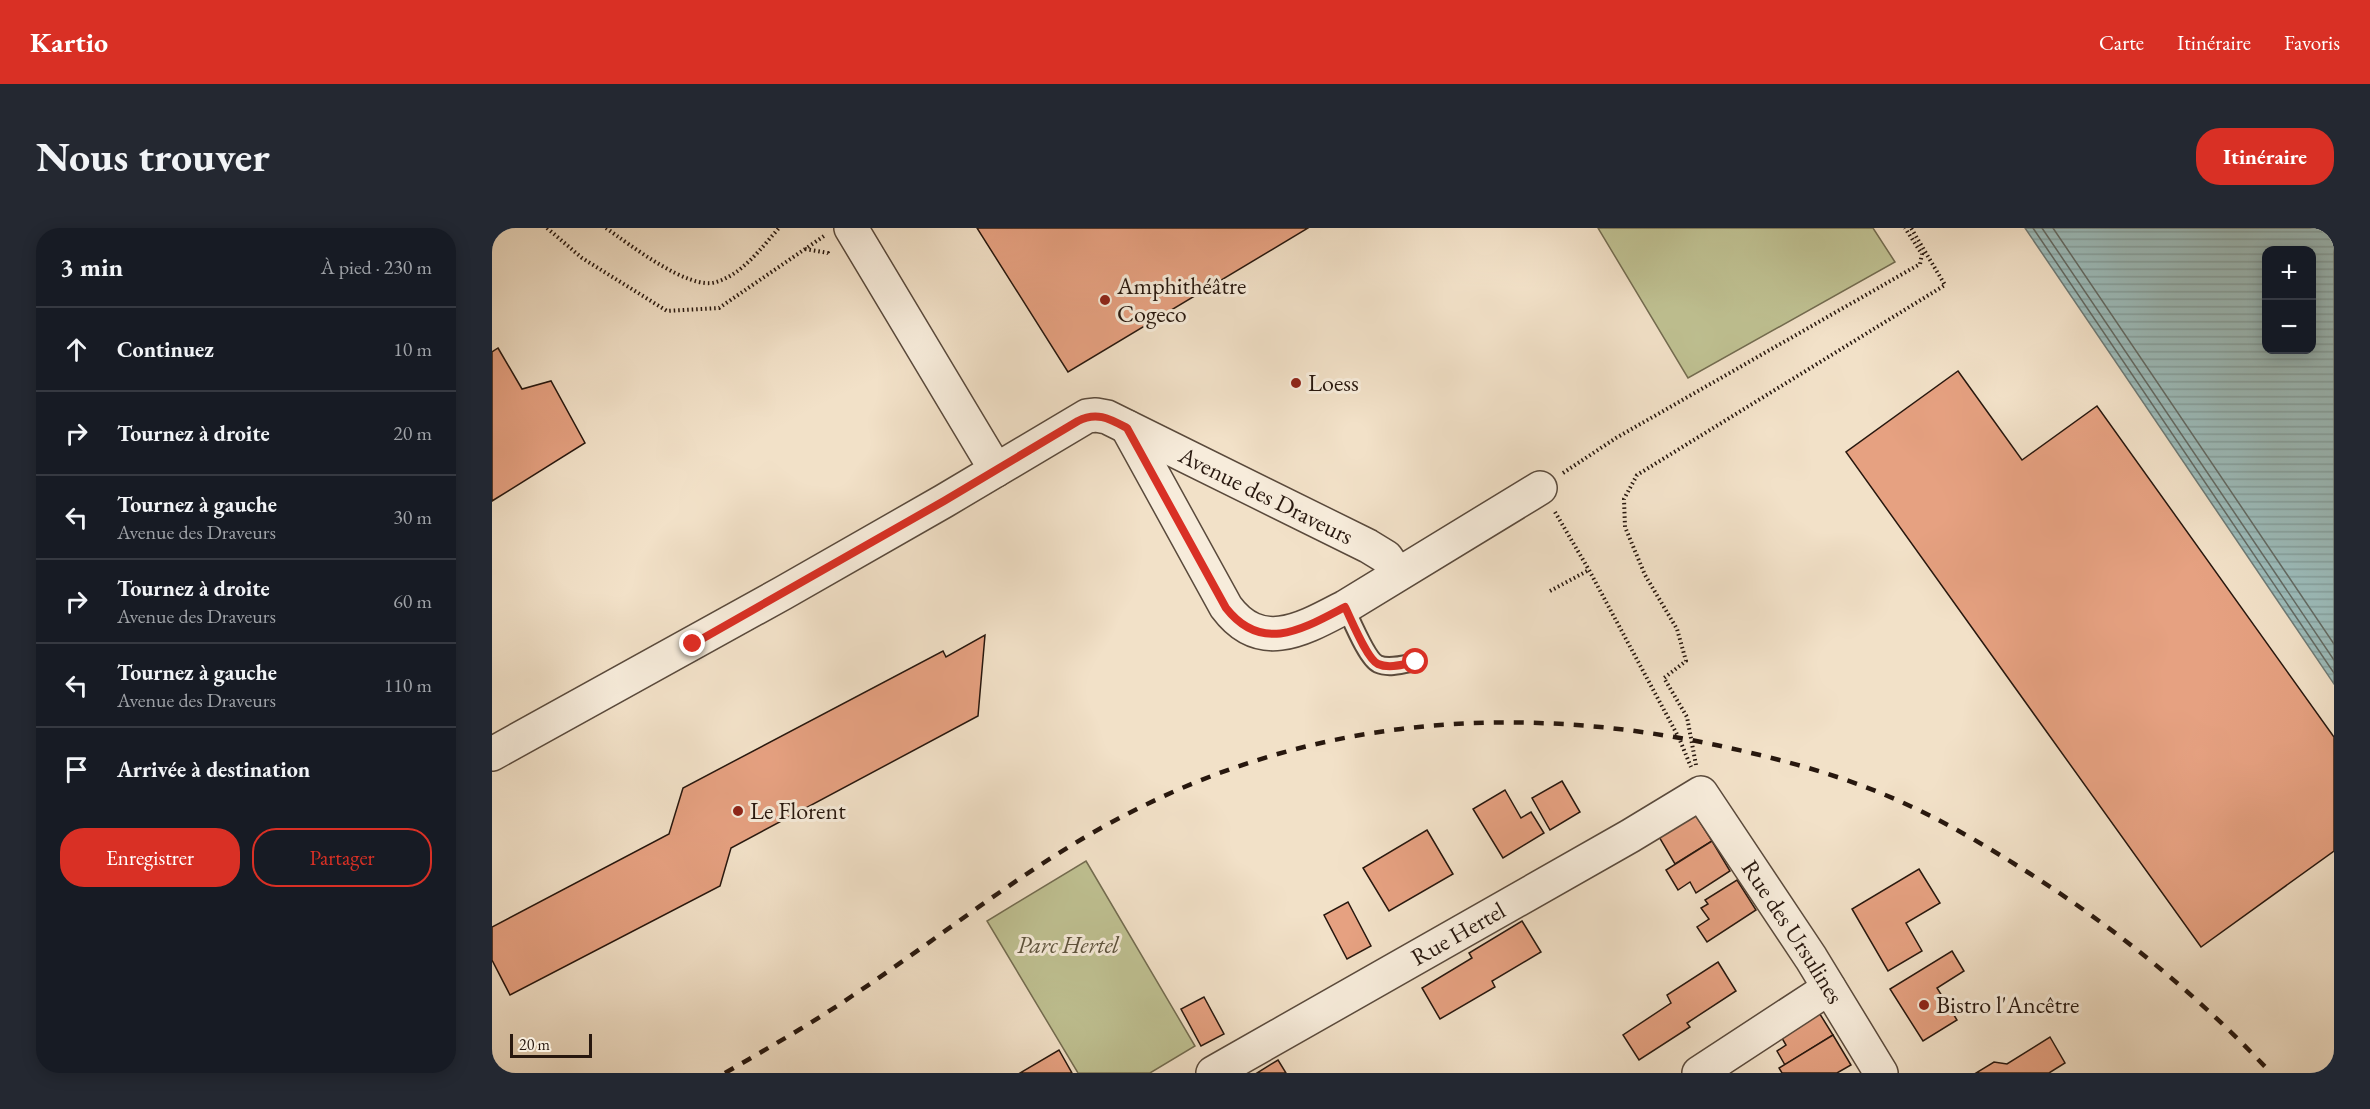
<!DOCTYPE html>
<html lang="fr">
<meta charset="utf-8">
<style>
:root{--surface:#171b24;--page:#242831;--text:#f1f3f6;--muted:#9ea1a6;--line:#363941;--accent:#d93025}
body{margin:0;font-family:"EB Garamond",serif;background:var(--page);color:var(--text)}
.controls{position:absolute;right:18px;top:18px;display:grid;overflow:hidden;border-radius:12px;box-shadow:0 3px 15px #0003}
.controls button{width:54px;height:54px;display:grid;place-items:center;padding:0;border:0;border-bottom:2px solid var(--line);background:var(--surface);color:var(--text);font:30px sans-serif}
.scale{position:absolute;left:18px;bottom:15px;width:82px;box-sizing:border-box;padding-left:6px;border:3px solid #27170e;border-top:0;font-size:16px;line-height:21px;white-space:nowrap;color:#27170e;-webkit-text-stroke:4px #f7ecdb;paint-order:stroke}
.stop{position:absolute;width:18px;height:18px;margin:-14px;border:4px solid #d93025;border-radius:50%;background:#fff}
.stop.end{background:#d93025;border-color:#fff;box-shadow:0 2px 6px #0008}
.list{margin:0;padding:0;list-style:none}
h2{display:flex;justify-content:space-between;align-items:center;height:78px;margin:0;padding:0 24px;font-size:26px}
h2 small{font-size:20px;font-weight:400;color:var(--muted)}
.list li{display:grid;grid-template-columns:39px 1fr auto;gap:18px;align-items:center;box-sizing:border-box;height:84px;padding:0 24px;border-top:2px solid var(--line)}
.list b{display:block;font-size:22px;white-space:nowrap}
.list p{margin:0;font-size:20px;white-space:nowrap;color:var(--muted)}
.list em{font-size:20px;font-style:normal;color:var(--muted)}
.actions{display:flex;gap:12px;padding:18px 24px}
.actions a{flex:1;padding:14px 0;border:2px solid var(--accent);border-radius:24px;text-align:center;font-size:21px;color:var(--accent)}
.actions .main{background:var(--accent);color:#fff}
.icon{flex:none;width:33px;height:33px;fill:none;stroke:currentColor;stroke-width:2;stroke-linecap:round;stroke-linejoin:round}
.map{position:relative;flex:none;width:1842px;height:845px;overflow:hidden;border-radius:24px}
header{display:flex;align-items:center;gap:36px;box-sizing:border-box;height:84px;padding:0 30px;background:var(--accent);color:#fff}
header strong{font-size:28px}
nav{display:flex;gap:33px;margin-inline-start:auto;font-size:21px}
.intro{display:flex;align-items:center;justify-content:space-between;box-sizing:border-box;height:144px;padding:0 36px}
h1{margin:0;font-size:42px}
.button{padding:15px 27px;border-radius:24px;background:var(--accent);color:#fff;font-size:21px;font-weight:700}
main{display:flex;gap:36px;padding:0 36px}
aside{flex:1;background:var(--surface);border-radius:24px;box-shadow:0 3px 15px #0003}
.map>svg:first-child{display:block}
.park{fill:#bfc192;stroke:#736c50;stroke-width:1.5}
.water{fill:url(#water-rules);stroke:#6d7a76;stroke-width:1.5;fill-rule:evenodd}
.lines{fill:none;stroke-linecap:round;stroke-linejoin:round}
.shore{stroke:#626a64;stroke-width:1.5}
.building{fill:#e6a181;stroke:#27170e;stroke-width:1.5}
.lane-casing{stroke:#5a4a3c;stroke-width:20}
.street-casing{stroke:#5a4a3c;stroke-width:36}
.path{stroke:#27170e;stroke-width:4;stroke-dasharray:1.5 3;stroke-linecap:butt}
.lane{stroke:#f7ecdb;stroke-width:16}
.street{stroke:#f7ecdb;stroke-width:33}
.rail{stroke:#27170e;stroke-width:4.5;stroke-dasharray:10 10;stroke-linecap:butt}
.route{stroke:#d93025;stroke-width:8}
.poi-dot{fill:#8f2418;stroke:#f7ecdb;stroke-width:2}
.labels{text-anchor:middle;stroke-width:6;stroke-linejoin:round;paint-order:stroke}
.poi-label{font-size:24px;fill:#27170e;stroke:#f7ecdb;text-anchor:start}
.street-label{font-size:24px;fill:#27170e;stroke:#f7ecdb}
.park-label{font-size:24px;font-style:italic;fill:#5c523c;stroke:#f7ecdb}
</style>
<header>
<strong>Kartio</strong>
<nav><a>Carte</a><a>Itinéraire</a><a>Favoris</a></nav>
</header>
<div class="intro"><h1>Nous trouver</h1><a class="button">Itinéraire</a></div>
<main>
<aside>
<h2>3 min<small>À pied · 230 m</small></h2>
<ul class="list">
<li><svg class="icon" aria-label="ahead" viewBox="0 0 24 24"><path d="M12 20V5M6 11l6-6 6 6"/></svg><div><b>Continuez</b></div><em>10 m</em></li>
<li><svg class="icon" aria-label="right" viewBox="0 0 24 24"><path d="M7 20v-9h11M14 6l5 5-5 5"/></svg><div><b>Tournez à droite</b></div><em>20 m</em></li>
<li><svg class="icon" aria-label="left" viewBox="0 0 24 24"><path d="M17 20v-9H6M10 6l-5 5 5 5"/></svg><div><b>Tournez à gauche</b><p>Avenue des Draveurs</p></div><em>30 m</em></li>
<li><svg class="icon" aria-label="right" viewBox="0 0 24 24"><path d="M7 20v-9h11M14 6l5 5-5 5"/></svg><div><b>Tournez à droite</b><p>Avenue des Draveurs</p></div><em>60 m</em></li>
<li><svg class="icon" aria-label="left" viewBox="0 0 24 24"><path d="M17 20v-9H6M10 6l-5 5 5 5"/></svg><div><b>Tournez à gauche</b><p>Avenue des Draveurs</p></div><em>110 m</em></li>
<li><svg class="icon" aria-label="arrive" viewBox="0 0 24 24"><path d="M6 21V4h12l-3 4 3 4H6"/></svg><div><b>Arrivée à destination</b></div></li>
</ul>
<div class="actions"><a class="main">Enregistrer</a><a>Partager</a></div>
</aside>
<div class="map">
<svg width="1842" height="845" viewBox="0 0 1842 845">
<defs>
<pattern id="water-rules" width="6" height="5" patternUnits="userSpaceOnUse" patternTransform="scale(1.5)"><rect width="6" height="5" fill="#9cbcbb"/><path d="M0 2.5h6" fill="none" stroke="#86a1a0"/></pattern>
</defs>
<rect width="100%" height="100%" fill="#f2e1c8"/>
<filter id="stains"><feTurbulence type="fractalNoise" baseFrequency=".00333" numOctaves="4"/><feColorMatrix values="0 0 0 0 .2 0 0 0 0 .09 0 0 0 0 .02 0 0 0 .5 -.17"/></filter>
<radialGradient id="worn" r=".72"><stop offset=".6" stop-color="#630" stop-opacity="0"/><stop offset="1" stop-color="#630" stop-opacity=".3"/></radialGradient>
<g class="park">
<polygon points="1106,0 1381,0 1403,34 1196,150"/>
<polygon points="594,633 703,818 658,845 586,845 495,693"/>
</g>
<path class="water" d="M 1533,0 L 1842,0 L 1842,456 ZM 1774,22 L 1820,22 L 1820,122 L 1774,122 Z"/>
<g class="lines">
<g class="shore">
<polyline points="1541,0 1842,445"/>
<polyline points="1550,0 1842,432"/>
<polyline points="1561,0 1842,416"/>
</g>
</g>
<g class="building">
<polygon points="485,0 816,0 576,144"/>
<polygon points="6,120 30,161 59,153 93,215 0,273 0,124"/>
<polygon points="1466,143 1530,232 1605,178 1842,509 1842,623 1709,719 1354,224"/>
<polygon points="493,407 486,488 239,620 228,658 18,767 0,732 0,699 177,606 191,560 451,423 454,429"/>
<polygon points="1070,553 1088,584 1058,602 1040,570"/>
<polygon points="1013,562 1029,590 1039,584 1052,605 1011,630 981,581"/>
<polygon points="1199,580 1220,613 1183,636 1163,602"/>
<polygon points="935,602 961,646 897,683 871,640"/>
<polygon points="1220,613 1238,643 1204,665 1198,654 1186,662 1174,642"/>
<polygon points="1427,641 1448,675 1414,695 1430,723 1396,743 1360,681"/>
<polygon points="1245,652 1264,682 1215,714 1205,699 1217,691 1209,680 1216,676 1213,672"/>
<polygon points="856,674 879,718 855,731 832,687"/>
<polygon points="1030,693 1049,724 1000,753 1003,759 948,791 930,760 980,730 977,725"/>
<polygon points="1460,723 1472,743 1445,760 1465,792 1431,813 1398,761"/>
<polygon points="1226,734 1244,763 1195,795 1198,799 1147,832 1131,807 1179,775 1175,767"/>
<polygon points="712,769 732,806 709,818 689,781"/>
<polygon points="1321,775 1341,807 1293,837 1285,823 1294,817 1283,798"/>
<polygon points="1341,807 1359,837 1345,845 1290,845 1287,840"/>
<polygon points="1558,809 1573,835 1557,845 1484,845 1502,834 1515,836"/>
<polygon points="567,822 580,845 528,845"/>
<polygon points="786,832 794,845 765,845"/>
</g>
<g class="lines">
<g class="lane-casing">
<path id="lane" d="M 853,379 C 859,391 875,431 886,436 C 897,441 913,436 924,434"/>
</g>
<g class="street-casing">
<g id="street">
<polyline points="359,0 504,242"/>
<path d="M 635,199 L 734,379 C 769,426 811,401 853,379 L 1048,260"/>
<path id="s1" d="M 0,526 L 291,365 L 452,273 L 595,188 L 604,187 L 615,189 L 876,318 L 894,329 L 905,345"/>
<path id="s2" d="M 721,845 L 1138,608 L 1209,565 L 1319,730 L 1389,845"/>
<polyline points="1207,845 1337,760"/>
</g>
</g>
<g class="path">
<polyline points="55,0 90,30 175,83 227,80 332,8"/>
<path d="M 114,0 C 137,16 197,63 224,54 C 251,46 269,20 287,0"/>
<polyline points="313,21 336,25 337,27"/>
<polyline points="1071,245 1124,210 1428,36 1430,26 1413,0"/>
<polyline points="1063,284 1097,342 1187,510 1199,539"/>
<polyline points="1058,363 1097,342"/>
<polyline points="1204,537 1195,489 1172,450 1194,433 1185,401 1153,347 1133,299 1132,271 1145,247 1453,57 1419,0"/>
</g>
<use href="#lane" class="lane"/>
<use href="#street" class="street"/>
<path class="rail" d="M 233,845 C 276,820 319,796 360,768 C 455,705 542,632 645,581 C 828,489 1025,475 1224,517 C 1280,529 1338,544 1391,566 C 1442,587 1491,616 1537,645 C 1626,702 1707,768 1779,845"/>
</g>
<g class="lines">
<path class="route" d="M 201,416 L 452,273 L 586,193 C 605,183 618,191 635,200 L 734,380 C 770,426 811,401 853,379 C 859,391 875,431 886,436 C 897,441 913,436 924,434"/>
</g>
<g class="poi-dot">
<circle cx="613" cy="72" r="6"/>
<circle cx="804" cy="155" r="6"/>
<circle cx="246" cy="583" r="6"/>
<circle cx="1432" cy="777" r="6"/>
</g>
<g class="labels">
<g class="poi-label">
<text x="625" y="66">Amphithéâtre<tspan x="625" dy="28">Cogeco</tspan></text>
<text x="816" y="163">Loess</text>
<text x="258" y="591">Le Florent</text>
<text x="1444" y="785">Bistro l'Ancêtre</text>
</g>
<g class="street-label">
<text dy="8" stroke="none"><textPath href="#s1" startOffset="882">Avenue des Draveurs</textPath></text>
<text dy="8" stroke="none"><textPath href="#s2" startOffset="729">Rue des Ursulines</textPath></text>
<text dy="8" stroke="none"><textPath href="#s2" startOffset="282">Rue Hertel</textPath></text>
</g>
<g class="park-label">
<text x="576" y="725">Parc Hertel</text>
</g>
</g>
<rect width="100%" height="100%" filter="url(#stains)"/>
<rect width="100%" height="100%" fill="url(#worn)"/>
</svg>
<div class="controls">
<button>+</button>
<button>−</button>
</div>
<div class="scale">20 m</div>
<div class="stop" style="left:924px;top:434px"></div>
<div class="stop end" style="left:201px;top:416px"></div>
</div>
</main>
